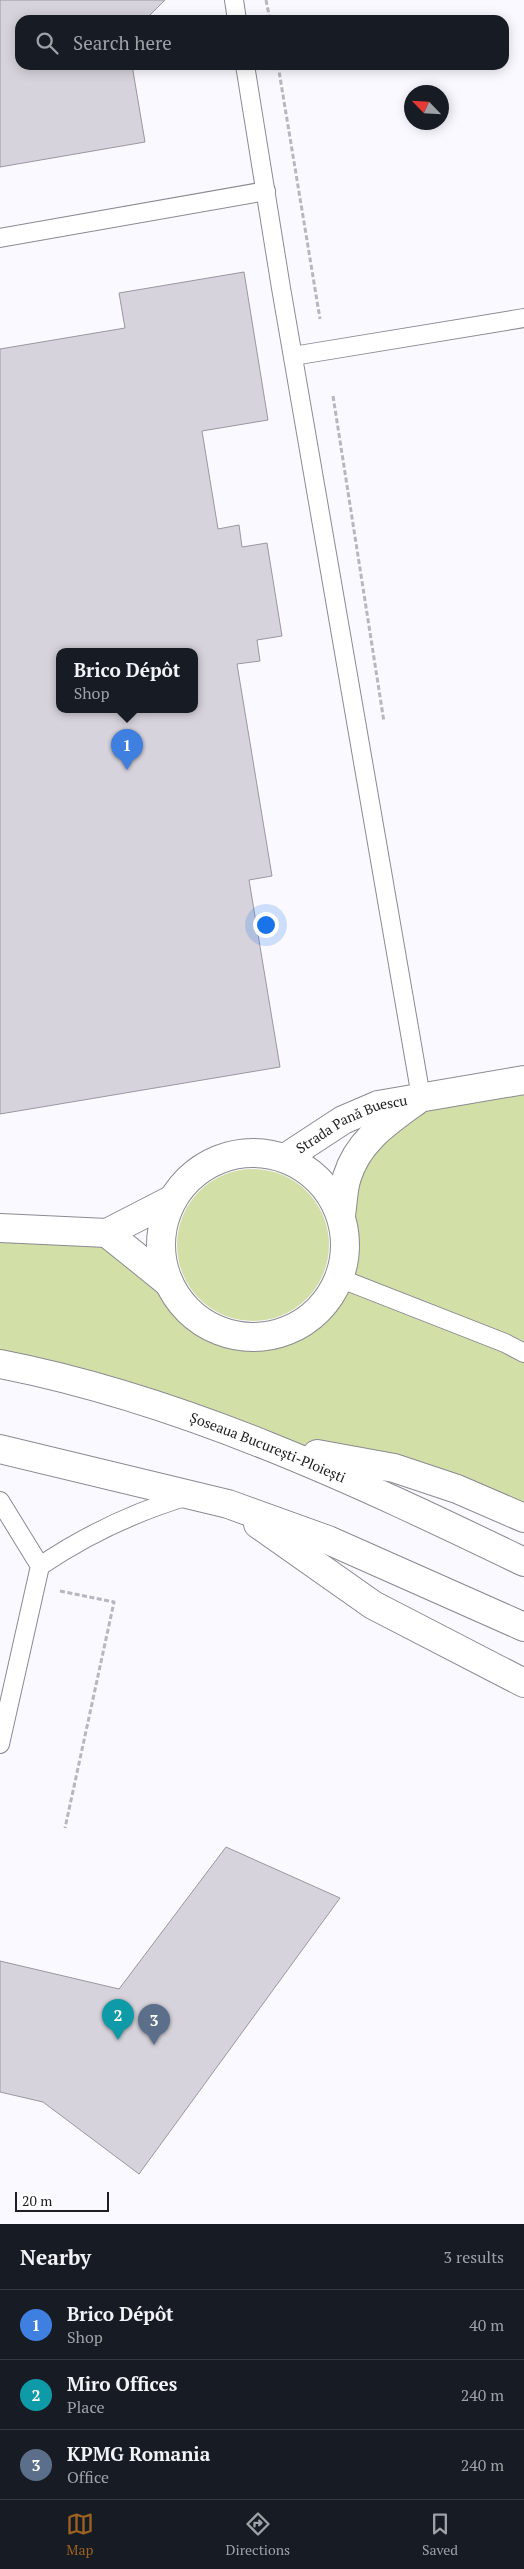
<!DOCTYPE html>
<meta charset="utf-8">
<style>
:root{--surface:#171b24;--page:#20242c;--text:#f1f3f6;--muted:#9ea1a6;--line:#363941;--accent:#9c6221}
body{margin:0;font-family:"PT Serif",serif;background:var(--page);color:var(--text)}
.compass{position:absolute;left:404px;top:85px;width:45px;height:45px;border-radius:50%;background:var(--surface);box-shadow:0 2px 12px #0003;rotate:295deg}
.scale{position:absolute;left:15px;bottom:12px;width:94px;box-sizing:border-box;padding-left:5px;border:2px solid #1f1f22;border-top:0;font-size:14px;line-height:18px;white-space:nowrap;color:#1f1f22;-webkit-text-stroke:4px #fff;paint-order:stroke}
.you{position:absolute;left:265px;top:924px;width:18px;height:18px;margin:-12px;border:4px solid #fff;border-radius:50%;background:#1a73e8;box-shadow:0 0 0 8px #1a73e833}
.badge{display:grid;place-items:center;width:32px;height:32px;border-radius:50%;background:var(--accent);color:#fff;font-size:16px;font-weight:700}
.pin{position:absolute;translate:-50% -41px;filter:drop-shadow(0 1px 2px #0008)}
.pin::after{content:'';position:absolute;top:26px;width:18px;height:15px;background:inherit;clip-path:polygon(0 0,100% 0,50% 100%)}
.popup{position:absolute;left:56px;top:648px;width:142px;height:65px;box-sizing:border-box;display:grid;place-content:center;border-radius:10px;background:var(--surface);filter:drop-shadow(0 1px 4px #0005);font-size:16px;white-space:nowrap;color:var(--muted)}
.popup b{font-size:19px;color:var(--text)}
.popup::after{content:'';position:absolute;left:50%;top:100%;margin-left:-10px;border:10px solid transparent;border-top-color:var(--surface)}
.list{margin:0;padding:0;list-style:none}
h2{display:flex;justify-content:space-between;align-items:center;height:65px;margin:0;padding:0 20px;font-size:21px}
h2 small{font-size:16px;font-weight:400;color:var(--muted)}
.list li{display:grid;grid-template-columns:32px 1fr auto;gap:15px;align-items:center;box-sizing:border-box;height:70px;padding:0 20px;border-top:1px solid var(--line)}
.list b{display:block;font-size:19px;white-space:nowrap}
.list p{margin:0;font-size:16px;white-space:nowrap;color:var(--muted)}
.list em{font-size:16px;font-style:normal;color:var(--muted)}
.icon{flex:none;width:28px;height:28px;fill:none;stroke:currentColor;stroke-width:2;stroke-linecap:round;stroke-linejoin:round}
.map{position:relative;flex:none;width:524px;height:2224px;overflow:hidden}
.search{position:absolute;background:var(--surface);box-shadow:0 2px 12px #0003;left:15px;right:15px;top:15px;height:55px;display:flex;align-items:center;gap:12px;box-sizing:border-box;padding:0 18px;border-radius:15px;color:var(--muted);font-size:19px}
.sheet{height:275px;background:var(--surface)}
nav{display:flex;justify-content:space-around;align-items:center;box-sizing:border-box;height:70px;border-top:1px solid var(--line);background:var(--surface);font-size:14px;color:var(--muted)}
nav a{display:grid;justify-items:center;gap:2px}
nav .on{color:var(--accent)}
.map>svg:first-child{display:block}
.green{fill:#d2dfa7}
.building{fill:#d7d3dc;stroke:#9b97a0;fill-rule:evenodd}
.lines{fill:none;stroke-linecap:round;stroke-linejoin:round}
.lane-casing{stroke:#8b8a92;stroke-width:20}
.street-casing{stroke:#8b8a92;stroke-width:30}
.highway-casing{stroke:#8b8a92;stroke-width:30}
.path{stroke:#b8b7bc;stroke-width:3;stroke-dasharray:5 2.5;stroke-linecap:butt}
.lane{stroke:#fff;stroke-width:18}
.street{stroke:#fff;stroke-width:28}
.highway{stroke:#fff;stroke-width:28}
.labels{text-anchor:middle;stroke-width:4;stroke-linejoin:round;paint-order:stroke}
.street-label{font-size:14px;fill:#1f1f22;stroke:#fff}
</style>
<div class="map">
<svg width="524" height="2224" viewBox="0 0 524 2224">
<rect width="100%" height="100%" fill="#faf9ff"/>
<g class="green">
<polygon points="524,1080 524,1518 261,1443 0,1364 0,1228 107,1233 169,1283 179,1299 204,1323 219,1330 243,1337 264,1336 293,1328 309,1318 333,1292 339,1278 346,1248 341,1215 346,1178 392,1119"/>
<circle cx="253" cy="1245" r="76"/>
</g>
<g class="building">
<polygon points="0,0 165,0 145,20 20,20 20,65 132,65 145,142 0,167"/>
<path d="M 244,272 L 268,420 L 202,431 L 218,529 L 239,525 L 242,547 L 267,543 L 282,636 L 257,640 L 260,661 L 237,664 L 272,876 L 249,880 L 280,1067 L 0,1114 L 0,349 L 125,328 L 119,293 ZM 59,651 L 194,651 L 194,709 L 59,709 Z"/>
<polygon points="226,1847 340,1898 139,2174 43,2102 0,2092 0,1961 119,1989"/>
</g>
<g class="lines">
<g class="lane-casing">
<g id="lane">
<polyline points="234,0 237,20"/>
<polyline points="245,65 281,288 421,1097"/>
<polyline points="0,238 266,191"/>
<polyline points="293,356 524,318"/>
<polyline points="339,1278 505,1343 524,1353"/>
<polyline points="0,1501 40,1566 0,1744"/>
<path d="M 40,1566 C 86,1535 134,1512 188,1496"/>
</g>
</g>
<g class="street-casing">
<g id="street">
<circle cx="253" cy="1245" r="92"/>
<path id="s1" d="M 285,1158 L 343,1120 L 378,1105 L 524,1080"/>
<path d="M 341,1215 C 343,1203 343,1188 347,1177 C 358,1141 387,1122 416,1101"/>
<polyline points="0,1228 107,1233 173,1199"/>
<polyline points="107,1233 169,1283"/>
</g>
</g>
<g class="highway-casing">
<g id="highway">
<path id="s2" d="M 0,1364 C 184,1400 356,1481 524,1562"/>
<polyline points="0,1449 228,1504 328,1540 524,1627"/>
<polyline points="317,1454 394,1468 457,1489 524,1518"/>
<polyline points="258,1524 373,1605 524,1683"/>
</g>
</g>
<g class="path">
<polyline points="266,0 270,20"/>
<polyline points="278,65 320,319"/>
<polyline points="333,396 384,722"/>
<polyline points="60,1591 114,1602 65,1828"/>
</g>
<use href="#lane" class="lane"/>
<use href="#street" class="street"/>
<use href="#highway" class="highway"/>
</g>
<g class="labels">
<g class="street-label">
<text dy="5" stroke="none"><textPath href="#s1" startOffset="76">Strada Pană Buescu</textPath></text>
<text dy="5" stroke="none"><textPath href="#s2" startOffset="281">Șoseaua București-Ploiești</textPath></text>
</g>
</g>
</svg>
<svg class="compass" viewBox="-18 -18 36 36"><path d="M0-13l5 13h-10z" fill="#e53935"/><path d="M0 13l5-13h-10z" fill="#9ea1a6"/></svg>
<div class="scale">20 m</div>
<div class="you"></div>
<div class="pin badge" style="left:127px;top:770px;background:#3f7fe0">1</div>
<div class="popup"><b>Brico Dépôt</b>Shop</div>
<div class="pin badge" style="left:118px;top:2040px;background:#0f9aa8">2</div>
<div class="pin badge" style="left:154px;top:2045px;background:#5c6f8a">3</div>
<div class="search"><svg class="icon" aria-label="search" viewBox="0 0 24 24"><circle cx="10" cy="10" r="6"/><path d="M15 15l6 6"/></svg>Search here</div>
</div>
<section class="sheet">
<h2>Nearby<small>3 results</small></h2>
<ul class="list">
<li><span class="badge" style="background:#3f7fe0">1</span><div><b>Brico Dépôt</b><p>Shop</p></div><em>40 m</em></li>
<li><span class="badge" style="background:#0f9aa8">2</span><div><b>Miro Offices</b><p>Place</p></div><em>240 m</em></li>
<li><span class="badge" style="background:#5c6f8a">3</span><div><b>KPMG Romania</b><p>Office</p></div><em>240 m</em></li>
</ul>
</section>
<nav>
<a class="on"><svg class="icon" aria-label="map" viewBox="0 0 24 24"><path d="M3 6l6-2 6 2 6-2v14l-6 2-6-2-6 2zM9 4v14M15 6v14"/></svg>Map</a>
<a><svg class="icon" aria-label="directions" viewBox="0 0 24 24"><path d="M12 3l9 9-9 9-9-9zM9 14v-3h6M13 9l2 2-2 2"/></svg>Directions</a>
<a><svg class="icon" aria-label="saved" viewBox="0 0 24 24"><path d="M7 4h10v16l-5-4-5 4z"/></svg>Saved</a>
</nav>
